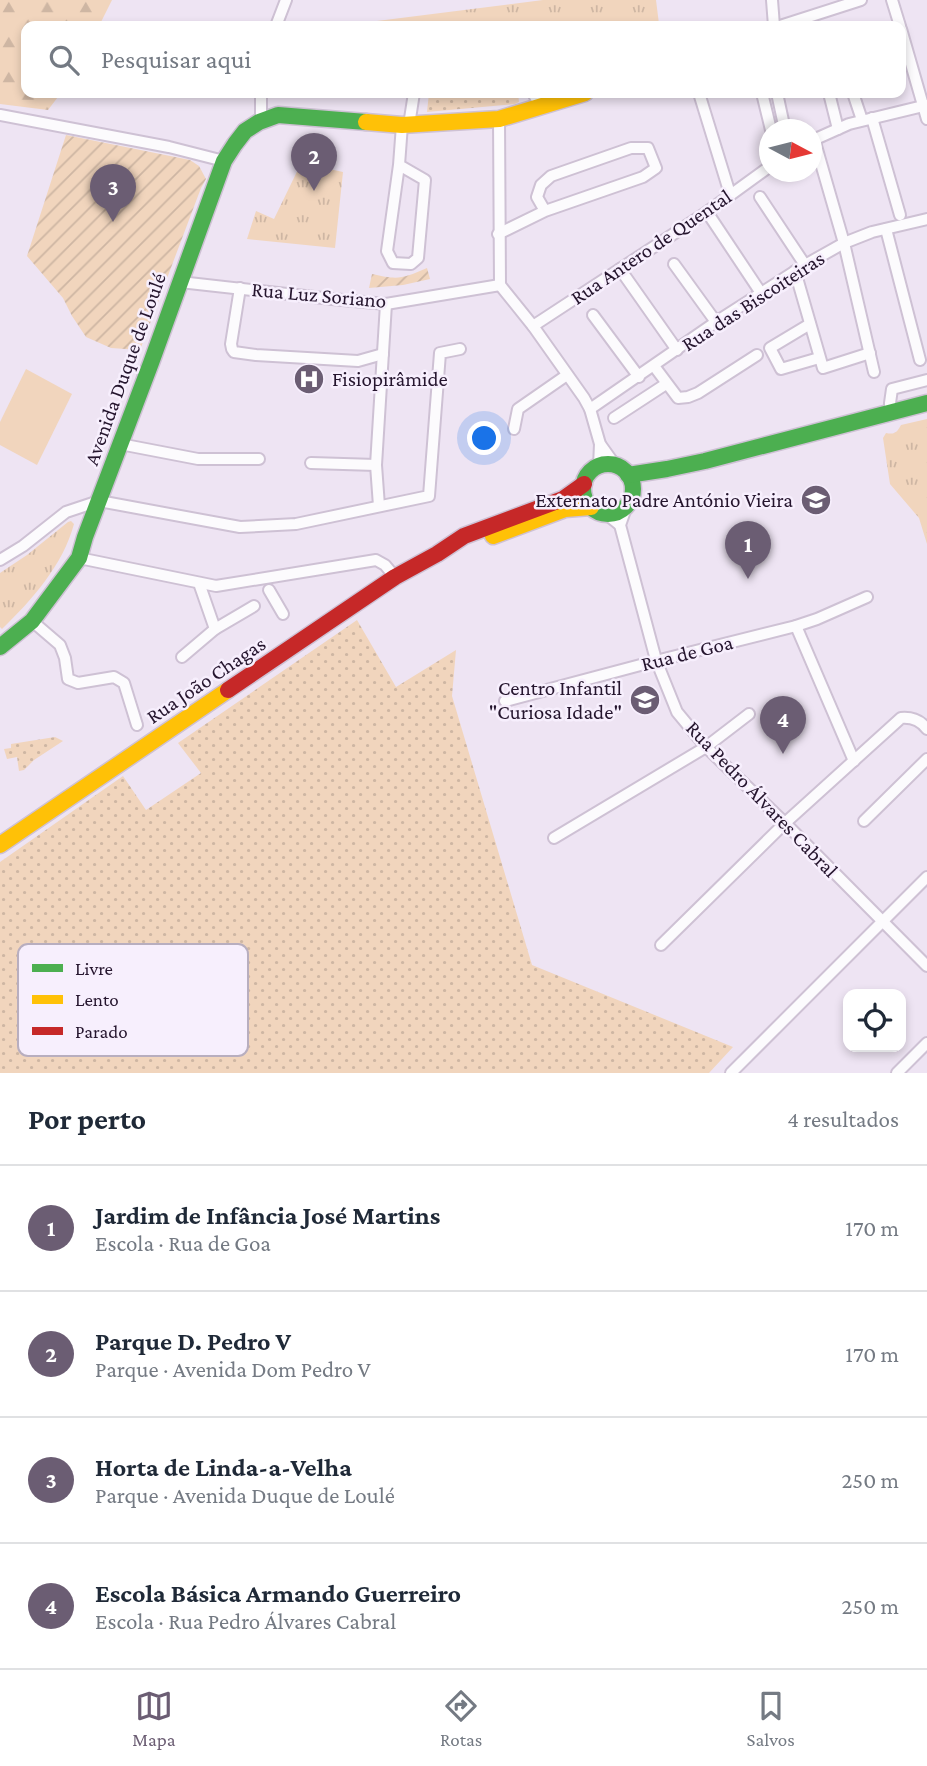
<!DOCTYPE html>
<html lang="pt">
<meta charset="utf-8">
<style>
:root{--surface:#fff;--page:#f6f6f7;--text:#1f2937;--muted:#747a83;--line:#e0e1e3;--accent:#6b5d73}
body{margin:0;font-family:"Crimson Pro",serif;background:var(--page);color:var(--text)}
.controls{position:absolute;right:21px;bottom:21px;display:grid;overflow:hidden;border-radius:14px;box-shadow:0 4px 10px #0003}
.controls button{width:63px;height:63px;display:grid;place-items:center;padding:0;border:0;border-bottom:2px solid var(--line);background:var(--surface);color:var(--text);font:35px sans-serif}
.compass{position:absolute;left:759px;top:119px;width:63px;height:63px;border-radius:50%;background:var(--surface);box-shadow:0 4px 10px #0003;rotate:97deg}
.you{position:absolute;left:485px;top:439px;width:24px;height:24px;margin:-18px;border:5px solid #fff;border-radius:50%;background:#1a73e8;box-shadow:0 0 0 10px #1a73e833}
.badge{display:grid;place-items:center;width:46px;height:46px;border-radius:50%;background:var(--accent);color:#fff;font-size:23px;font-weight:700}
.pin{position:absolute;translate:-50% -58px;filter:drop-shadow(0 2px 4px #0008)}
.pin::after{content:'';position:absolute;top:37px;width:24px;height:21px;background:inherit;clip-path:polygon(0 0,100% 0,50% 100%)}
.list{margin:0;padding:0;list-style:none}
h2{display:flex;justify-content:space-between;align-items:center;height:91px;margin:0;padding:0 28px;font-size:30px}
h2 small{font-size:23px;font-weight:400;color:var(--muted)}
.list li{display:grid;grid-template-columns:46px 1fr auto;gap:21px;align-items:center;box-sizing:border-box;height:126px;padding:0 28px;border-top:2px solid var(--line)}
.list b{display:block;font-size:26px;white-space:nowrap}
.list p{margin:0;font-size:23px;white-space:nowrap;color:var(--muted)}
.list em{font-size:23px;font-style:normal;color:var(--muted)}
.icon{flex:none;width:38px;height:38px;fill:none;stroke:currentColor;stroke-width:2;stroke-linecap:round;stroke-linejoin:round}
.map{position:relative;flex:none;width:927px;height:1073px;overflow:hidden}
.search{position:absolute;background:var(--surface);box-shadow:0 4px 10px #0003;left:21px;right:21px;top:21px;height:77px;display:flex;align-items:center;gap:18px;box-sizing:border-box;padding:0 24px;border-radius:14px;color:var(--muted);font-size:26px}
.sheet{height:595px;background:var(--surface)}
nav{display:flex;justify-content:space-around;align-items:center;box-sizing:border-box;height:98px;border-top:2px solid var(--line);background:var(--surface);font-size:19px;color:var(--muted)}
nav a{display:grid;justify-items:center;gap:4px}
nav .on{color:var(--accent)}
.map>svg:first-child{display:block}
.grass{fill:url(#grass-dots)}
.forest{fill:url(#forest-firs)}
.park{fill:url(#park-tufts)}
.garden{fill:url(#garden-furrows)}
.pitch{fill:#f1d5bd}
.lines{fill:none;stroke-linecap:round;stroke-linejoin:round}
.street-casing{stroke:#cec1d4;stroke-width:14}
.fast-casing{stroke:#cec1d4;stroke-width:19}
.slow-casing{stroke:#cec1d4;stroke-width:19}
.jam-casing{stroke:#cec1d4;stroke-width:19}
.street{stroke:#fcfbfd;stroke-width:10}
.fast{stroke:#4caf50;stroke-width:16}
.slow{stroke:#ffc107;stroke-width:16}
.jam{stroke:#c62828;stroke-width:16}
.labels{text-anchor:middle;stroke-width:5;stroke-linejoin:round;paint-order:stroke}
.street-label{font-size:21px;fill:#25152e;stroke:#f7effd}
.poi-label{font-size:21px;fill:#25152e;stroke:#f7effd;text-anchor:end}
.key{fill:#f7effd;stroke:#b8aebf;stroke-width:2}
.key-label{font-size:19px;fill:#25152e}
</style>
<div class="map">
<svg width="927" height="1073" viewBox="0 0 927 1073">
<defs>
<pattern id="grass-dots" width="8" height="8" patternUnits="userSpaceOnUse" patternTransform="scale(1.75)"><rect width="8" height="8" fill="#f1d5bd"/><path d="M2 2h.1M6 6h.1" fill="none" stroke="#ceb6a3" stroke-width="1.8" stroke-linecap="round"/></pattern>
<pattern id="forest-firs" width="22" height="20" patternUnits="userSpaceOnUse" patternTransform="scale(1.75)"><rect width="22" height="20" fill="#f1d5bd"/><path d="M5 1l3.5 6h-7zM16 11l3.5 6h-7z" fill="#ceb6a3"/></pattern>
<pattern id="park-tufts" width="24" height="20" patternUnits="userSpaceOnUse" patternTransform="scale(1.75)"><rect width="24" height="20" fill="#f1d5bd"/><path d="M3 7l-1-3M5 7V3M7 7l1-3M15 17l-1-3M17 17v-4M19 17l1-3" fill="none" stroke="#ceb6a3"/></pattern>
<pattern id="garden-furrows" width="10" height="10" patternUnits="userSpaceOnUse" patternTransform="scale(1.75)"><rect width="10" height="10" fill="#f1d5bd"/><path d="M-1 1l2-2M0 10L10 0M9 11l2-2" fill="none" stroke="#ceb6a3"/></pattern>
</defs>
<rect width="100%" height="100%" fill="#eee4f3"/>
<g class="grass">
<polygon points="429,93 518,93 519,102 515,104 427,112"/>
<polygon points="357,620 396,687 456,650 452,696 532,965 733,1047 709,1073 0,1073 0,862 123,776 146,810 201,773 178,743"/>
<polygon points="55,737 63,741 34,760 24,770 19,771 17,757 7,759 4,749 11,748 11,744"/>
</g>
<polygon class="forest" points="0,0 112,0 99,26 26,26 26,93 61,93 48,110 0,104"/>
<g class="park">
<polygon points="543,0 656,0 659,24 652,26 361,26 361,23"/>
<polygon points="307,151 306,164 343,172 335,248 247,239 256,211 274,219"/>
<path d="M 927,419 L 927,544 L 919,518 L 890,484 L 883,438 L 886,433 C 895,435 897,432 901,425 Z"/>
<path d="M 71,521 L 74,524 C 63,565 32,600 2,629 L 0,627 L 0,573 L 27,555 L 68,522 Z"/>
</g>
<g class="garden">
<polygon points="66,135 190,160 199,166 206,179 201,188 140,350 111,348 86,337 72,316 63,298 27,256"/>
<path d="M 427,268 L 430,279 L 403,285 L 369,288 L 372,274 C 398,280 402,279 427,268 Z"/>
</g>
<polygon class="pitch" points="26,369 72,394 37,465 0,445 0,422"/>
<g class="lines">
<g class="street-casing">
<g id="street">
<polyline points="772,0 774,26"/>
<polyline points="892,0 900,26"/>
<polyline points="276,26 286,0"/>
<polyline points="780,26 861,0"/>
<polyline points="901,29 927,119"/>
<polyline points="261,93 261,120"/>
<polyline points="533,93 541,107"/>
<polyline points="699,93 730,194"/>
<polyline points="762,93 771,130"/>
<polyline points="777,93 785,130"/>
<polyline points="829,93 838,129"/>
<polyline points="853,93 862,120"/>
<polyline points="0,115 169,147 224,161"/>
<polyline points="872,118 900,215"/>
<polyline points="499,119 500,285 533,326 584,398 590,409 600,444 615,465"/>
<polyline points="409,125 414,93"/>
<polyline points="814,139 844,243 874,372"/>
<polyline points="811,141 849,124 927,105"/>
<polyline points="399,165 425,180 418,258 411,264 393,263 387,251 399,165 402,125"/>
<polyline points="760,197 805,265"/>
<polyline points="707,212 761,293"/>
<polyline points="886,229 920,360"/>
<polyline points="498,234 545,211 643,177 656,168 648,148 631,148 551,176 541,185 537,197 545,211"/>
<polyline points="674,264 716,322"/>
<polyline points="620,269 677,350"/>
<polyline points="795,271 823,368 870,353"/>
<polyline points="180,282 332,299 386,304 500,285"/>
<polyline points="240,288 231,344 232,349 234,352 256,355 358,361 383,354"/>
<polyline points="593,315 639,377"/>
<polyline points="810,324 770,348 781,369 819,358"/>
<polyline points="533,326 707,212 769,167"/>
<polyline points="654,366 678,398 688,397 698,393 757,355"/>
<polyline points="590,409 716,322 805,265 844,243 872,232 927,219"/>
<polyline points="890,413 890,403 892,389 927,380"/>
<polyline points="614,418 666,384"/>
<polyline points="514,429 518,409 567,375"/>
<polyline points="120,444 198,459 259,459"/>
<polyline points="311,463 376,465"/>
<polyline points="599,466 600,444"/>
<polyline points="627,505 620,525 656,660 677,712 706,747 785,823 927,966"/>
<polyline points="379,506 376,465 386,304"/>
<polyline points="605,513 620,525"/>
<polyline points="79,558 216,586 376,560 385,565 395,577"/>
<polyline points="0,560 23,546 66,512 99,501 240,527 296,524 429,496 440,353 460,349"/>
<polyline points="199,583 215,629 254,606"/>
<polyline points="269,590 283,614"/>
<polyline points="32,621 60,645 65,658 68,679 78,683 114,677 124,683 137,725"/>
<polyline points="796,626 854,761"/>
<polyline points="182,657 215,629"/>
<polyline points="505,701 648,663 796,626 817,619 867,597"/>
<polyline points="864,821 927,759"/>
<polyline points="554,838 706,747 749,714"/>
<path d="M 661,945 L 785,823 L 901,718 C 912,717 921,721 927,729"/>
<polyline points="731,1073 927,877"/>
<polyline points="897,1073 927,1043"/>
</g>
</g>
<g class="fast-casing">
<g id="fast">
<circle cx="608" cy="489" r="25"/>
<polyline points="628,475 667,469 705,461 927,403"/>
<polyline points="0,647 32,621 79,558 85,537 151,363 224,161 235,144 245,131 259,122 278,115 366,122"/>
</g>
</g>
<g class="slow-casing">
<g id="slow">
<polyline points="366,122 402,125 499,119 585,93"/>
<polyline points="493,536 565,509 591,507"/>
<polyline points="0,845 228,690"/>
</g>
</g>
<g class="jam-casing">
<polyline id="jam" points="228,690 395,577 437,554 464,536 563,499 584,484"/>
</g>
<use href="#street" class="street"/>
<use href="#fast" class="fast"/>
<use href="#slow" class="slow"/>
<use href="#jam" class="jam"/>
</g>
<defs>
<g id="hospital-disc" transform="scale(1.575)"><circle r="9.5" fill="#6b5d73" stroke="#f7effd"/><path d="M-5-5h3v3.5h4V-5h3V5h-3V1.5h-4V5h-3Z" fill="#fff"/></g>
<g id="school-disc" transform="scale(1.575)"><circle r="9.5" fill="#6b5d73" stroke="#f7effd"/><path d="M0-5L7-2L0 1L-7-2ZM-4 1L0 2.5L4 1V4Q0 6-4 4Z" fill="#fff"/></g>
</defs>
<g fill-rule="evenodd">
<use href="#hospital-disc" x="309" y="379"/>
<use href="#school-disc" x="816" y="500"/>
<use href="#school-disc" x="645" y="700"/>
</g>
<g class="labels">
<g class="street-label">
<text transform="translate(651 247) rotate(-34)" y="7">Rua Antero de Quental</text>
<text transform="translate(319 295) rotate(5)" y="7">Rua Luz Soriano</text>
<text transform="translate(753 301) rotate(-33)" y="7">Rua das Biscoiteiras</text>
<text transform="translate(125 369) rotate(-70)" y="7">Avenida Duque de Loulé</text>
<text transform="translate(687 653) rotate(-14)" y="7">Rua de Goa</text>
<text transform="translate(206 680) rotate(-34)" y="7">Rua João Chagas</text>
<text transform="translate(762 799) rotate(46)" y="7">Rua Pedro Álvares Cabral</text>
</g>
<g class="poi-label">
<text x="332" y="386" text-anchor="start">Fisiopirâmide</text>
<text x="793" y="507">Externato Padre António Vieira</text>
<text x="622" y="695">Centro Infantil<tspan x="622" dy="24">"Curiosa Idade"</tspan></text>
</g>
</g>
<rect x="18" y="944" width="230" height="112" rx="10" class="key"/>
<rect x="32" y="964" width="31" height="8" fill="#4caf50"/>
<rect x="32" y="995" width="31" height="9" fill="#ffc107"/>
<rect x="32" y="1027" width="31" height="8" fill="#c62828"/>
<g class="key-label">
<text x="75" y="975">Livre</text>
<text x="75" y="1006">Lento</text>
<text x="75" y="1038">Parado</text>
</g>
</svg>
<div class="controls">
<button><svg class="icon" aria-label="locate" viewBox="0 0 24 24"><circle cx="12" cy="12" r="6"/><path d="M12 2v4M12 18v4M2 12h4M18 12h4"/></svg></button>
</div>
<svg class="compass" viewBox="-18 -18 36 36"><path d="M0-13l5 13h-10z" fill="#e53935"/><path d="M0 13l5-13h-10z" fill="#747a83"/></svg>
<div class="you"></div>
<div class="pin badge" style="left:748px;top:579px">1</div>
<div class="pin badge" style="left:314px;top:191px">2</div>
<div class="pin badge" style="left:113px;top:222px">3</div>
<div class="pin badge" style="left:783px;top:754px">4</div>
<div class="search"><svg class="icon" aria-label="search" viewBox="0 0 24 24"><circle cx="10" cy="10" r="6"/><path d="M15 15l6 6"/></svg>Pesquisar aqui</div>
</div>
<section class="sheet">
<h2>Por perto<small>4 resultados</small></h2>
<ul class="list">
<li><span class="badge">1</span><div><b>Jardim de Infância José Martins</b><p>Escola · Rua de Goa</p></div><em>170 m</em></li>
<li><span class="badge">2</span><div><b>Parque D. Pedro V</b><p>Parque · Avenida Dom Pedro V</p></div><em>170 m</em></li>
<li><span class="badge">3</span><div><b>Horta de Linda-a-Velha</b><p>Parque · Avenida Duque de Loulé</p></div><em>250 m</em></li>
<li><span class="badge">4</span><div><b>Escola Básica Armando Guerreiro</b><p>Escola · Rua Pedro Álvares Cabral</p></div><em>250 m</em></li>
</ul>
</section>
<nav>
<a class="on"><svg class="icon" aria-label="map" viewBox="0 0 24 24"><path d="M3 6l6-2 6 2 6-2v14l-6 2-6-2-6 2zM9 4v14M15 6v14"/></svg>Mapa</a>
<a><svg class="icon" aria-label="directions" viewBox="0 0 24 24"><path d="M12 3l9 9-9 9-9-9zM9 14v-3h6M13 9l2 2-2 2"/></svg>Rotas</a>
<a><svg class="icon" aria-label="saved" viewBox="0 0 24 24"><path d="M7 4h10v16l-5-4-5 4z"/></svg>Salvos</a>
</nav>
